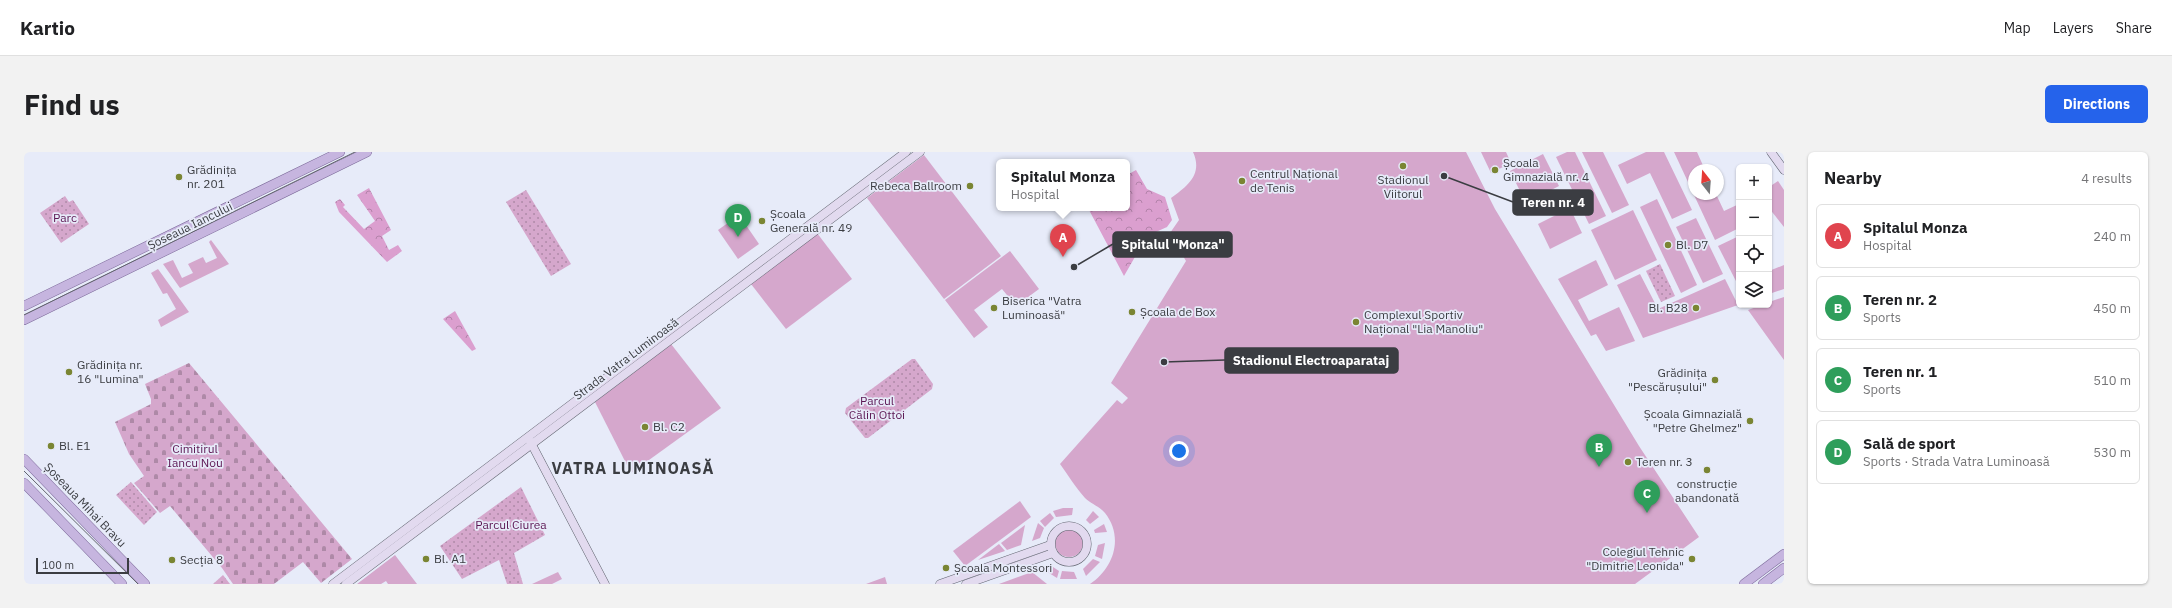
<!DOCTYPE html>
<meta charset="utf-8">
<style>
:root{--surface:#fff;--page:#f2f2f2;--text:#202124;--muted:#757577;--line:#e0e0e0;--accent:#2563eb}
body{margin:0;font-family:"IBM Plex Sans",sans-serif;background:var(--page);color:var(--text)}
.controls{position:absolute;right:12px;top:12px;display:grid;overflow:hidden;border-radius:6px;box-shadow:0 1px 3px #0004}
.controls button{width:36px;height:36px;display:grid;place-items:center;padding:0;border:0;border-bottom:1px solid var(--line);background:var(--surface);color:var(--text);font:20px sans-serif}
.compass{position:absolute;left:1664px;top:12px;width:36px;height:36px;border-radius:50%;background:var(--surface);box-shadow:0 1px 3px #0004;rotate:343deg}
.scale{position:absolute;left:12px;bottom:10px;width:93px;box-sizing:border-box;padding-left:4px;border:2px solid #3b3d42;border-top:0;font-size:11px;line-height:14px;white-space:nowrap;color:#3b3d42;-webkit-text-stroke:3px #e7ebf9;paint-order:stroke}
.you{position:absolute;left:1155px;top:299px;width:14px;height:14px;margin:-10px;border:3px solid #fff;border-radius:50%;background:#1a73e8;box-shadow:0 0 0 6px #1a73e833}
.badge{display:grid;place-items:center;width:26px;height:26px;border-radius:50%;background:var(--accent);color:#fff;font-size:13px;font-weight:700}
.pin{position:absolute;translate:-50% -33px;filter:drop-shadow(0 1px 2px #0008)}
.pin::after{content:'';position:absolute;top:21px;width:14px;height:12px;background:inherit;clip-path:polygon(0 0,100% 0,50% 100%)}
.popup{position:absolute;left:972px;top:7px;width:134px;height:52px;box-sizing:border-box;display:grid;place-content:center;border-radius:6px;background:var(--surface);filter:drop-shadow(0 1px 3px #0005);font-size:13px;white-space:nowrap;color:var(--muted)}
.popup b{font-size:15px;color:var(--text)}
.popup::after{content:'';position:absolute;left:50%;top:100%;margin-left:-8px;border:8px solid transparent;border-top-color:var(--surface)}
.list{margin:0;padding:0;list-style:none}
h2{display:flex;justify-content:space-between;align-items:center;height:52px;margin:0;padding:0 16px;font-size:17px}
h2 small{font-size:13px;font-weight:400;color:var(--muted)}
.list li{display:grid;grid-template-columns:26px 1fr auto;gap:12px;align-items:center;box-sizing:border-box;height:64px;margin:0 8px 8px;padding:0 8px;border:1px solid var(--line);border-radius:6px}
.list b{display:block;font-size:15px;white-space:nowrap}
.list p{margin:0;font-size:13px;white-space:nowrap;color:var(--muted)}
.list em{font-size:13px;font-style:normal;color:var(--muted)}
.icon{flex:none;width:22px;height:22px;fill:none;stroke:currentColor;stroke-width:2;stroke-linecap:round;stroke-linejoin:round}
.map{position:relative;flex:none;width:1760px;height:432px;overflow:hidden;border-radius:6px}
header{display:flex;align-items:center;gap:24px;box-sizing:border-box;height:56px;padding:0 20px;background:var(--surface);border-bottom:1px solid var(--line)}
header strong{font-size:19px}
nav{display:flex;gap:22px;margin-inline-start:auto;font-size:14px}
.intro{display:flex;align-items:center;justify-content:space-between;box-sizing:border-box;height:96px;padding:0 24px}
h1{margin:0;font-size:28px}
.button{padding:10px 18px;border-radius:6px;background:var(--accent);color:#fff;font-size:14px;font-weight:700}
main{display:flex;gap:24px;padding:0 24px}
aside{flex:1;background:var(--surface);border-radius:6px;box-shadow:0 1px 3px #0004}
.map>svg:first-child{display:block}
.green{fill:#d5a7cc}
.forest{fill:url(#forest-crowns)}
.cemetery{fill:url(#cemetery-stones)}
.park{fill:url(#park-dots)}
.lines{fill:none;stroke-linecap:round;stroke-linejoin:round}
.secondary-casing{stroke:#60646f;stroke-width:9}
.primary-casing{stroke:#7d6a9a;stroke-width:10}
.secondary{stroke:#e2daef;stroke-width:8}
.primary{stroke:#c6b5df;stroke-width:9}
.tram{stroke:#61646b;stroke-width:1}
.poi-dot{fill:#7a8533;stroke:#e7ebf9;stroke-width:1.5}
.labels{text-anchor:middle;stroke-width:3.5;stroke-linejoin:round;paint-order:stroke}
.poi-label{font-size:12px;fill:#3b3d42;stroke:#e7ebf9;text-anchor:start}
.park-label{font-size:12px;fill:#5b1552;stroke:#e7ebf9}
.street-label{font-size:12px;fill:#3b3d42;stroke:#e7ebf9}
.district-label{font-size:16px;font-weight:bold;letter-spacing:1px;fill:#3b3d42;stroke:#e7ebf9}
.leader{fill:none;stroke:#3b3d42;stroke-width:1.5}
.callout-dot{fill:#3b3d42;stroke:#e7ebf9;stroke-width:1.5}
.callout{fill:#3b3d42;stroke:#3b3d42;stroke-width:1.5}
.callout-label{font-size:13px;text-anchor:middle;font-weight:bold;fill:#fff}
</style>
<header>
<strong>Kartio</strong>
<nav><a>Map</a><a>Layers</a><a>Share</a></nav>
</header>
<div class="intro"><h1>Find us</h1><a class="button">Directions</a></div>
<main>
<div class="map">
<svg width="1760" height="432" viewBox="0 0 1760 432">
<defs>
<pattern id="forest-crowns" width="20" height="18" patternUnits="userSpaceOnUse"><rect width="20" height="18" fill="#db9fcf"/><path d="M2 6a3 3 0 1 1 6 0M12 15a3 3 0 1 1 6 0" fill="none" stroke="#b383aa"/></pattern>
<pattern id="cemetery-stones" width="16" height="16" patternUnits="userSpaceOnUse"><rect width="16" height="16" fill="#d5a7cc"/><path d="M2 7V4a2 2 0 0 1 4 0v3zM10 15v-3a2 2 0 0 1 4 0v3z" fill="#ae89a7"/></pattern>
<pattern id="park-dots" width="8" height="8" patternUnits="userSpaceOnUse"><rect width="8" height="8" fill="#d5a7cc"/><path d="M2 2h.1M6 6h.1" fill="none" stroke="#ae89a7" stroke-width="1.8" stroke-linecap="round"/></pattern>
</defs>
<rect width="100%" height="100%" fill="#e7ebf9"/>
<g class="green">
<path d="M 1169,0 L 1442,0 L 1471,57 L 1615,294 L 1675,385 L 1611,432 L 1066,432 C 1090,416 1100,385 1081,361 C 1075,354 1067,352 1061,346 C 1052,336 1044,323 1036,312 L 1093,248 L 1098,252 L 1104,246 L 1087,231 L 1162,109 L 1147,84 L 1146,81 L 1155,68 L 1147,46 C 1164,34 1179,22 1169,0 Z"/>
<polygon points="1457,0 1482,0 1487,11 1467,21"/>
<polygon points="1543,0 1551,0 1582,64 1565,72 1532,5"/>
<polygon points="1558,0 1579,0 1605,53 1588,61"/>
<polygon points="1622,0 1640,0 1668,58 1648,67 1626,21 1603,32 1594,13"/>
<polygon points="1650,0 1673,0 1681,18 1670,18 1670,42 1692,42 1700,59 1715,52 1715,76 1691,88"/>
<polygon points="1519,2 1535,34 1502,51 1486,19"/>
<polygon points="900,3 977,104 920,147 843,46"/>
<polygon points="1754,29 1760,38 1760,75 1745,56 1745,35"/>
<polygon points="1633,47 1673,133 1657,141 1616,55"/>
<polygon points="1546,56 1558,81 1526,97 1514,72"/>
<polygon points="1609,58 1633,108 1591,128 1567,78"/>
<polygon points="715,63 735,92 714,107 694,78"/>
<polygon points="1672,66 1699,122 1679,131 1652,75"/>
<polygon points="793,81 828,127 762,177 727,132"/>
<polygon points="1715,84 1715,135 1694,94"/>
<polygon points="187,88 205,112 156,136 139,112 149,108 158,126 169,121 164,112 179,105 182,111 193,106 185,90"/>
<polygon points="986,99 1015,137 992,154 978,137 950,158 964,175 950,186 921,148"/>
<polygon points="1572,108 1584,133 1554,148 1565,169 1595,155 1611,189 1582,199 1572,182 1567,184 1534,127"/>
<polygon points="1760,113 1760,137 1745,142 1745,119"/>
<polygon points="134,117 165,160 137,175 134,168 152,157 143,141 139,142 127,121"/>
<polygon points="1616,122 1634,157 1701,127 1714,153 1619,186 1593,133"/>
<polygon points="1760,145 1760,208 1724,158 1738,153 1745,153 1745,150"/>
<polygon points="647,192 697,256 607,321 571,250"/>
<polygon points="996,349 1007,365 941,414 929,399"/>
<polygon points="1039,356 1049,356 1048,363 1032,365 1029,359"/>
<polygon points="1069,359 1075,365 1066,372 1062,368"/>
<polygon points="1026,361 1030,366 1021,375 1016,369"/>
<polygon points="1014,371 1020,376 1016,386 1008,389"/>
<polygon points="1080,372 1083,380 1071,381 1070,378"/>
<polygon points="1001,373 997,393 983,398 977,391"/>
<circle cx="1045" cy="391" r="14"/>
<polygon points="1081,391 1078,407 1071,404 1074,393"/>
<polygon points="975,392 981,399 954,408"/>
<polygon points="371,403 393,432 364,432 362,429 357,432 333,432"/>
<polygon points="1069,407 1076,410 1062,424 1059,417"/>
<polygon points="1026,413 1035,419 1033,426 1017,416"/>
<polygon points="1038,419 1050,420 1053,427 1036,427"/>
<polygon points="534,420 538,427 528,432 508,432"/>
<polygon points="1008,420 1023,432 975,432"/>
<polygon points="861,425 863,432 842,432"/>
</g>
<g class="forest">
<polygon points="1112,18 1123,37 1141,45 1148,68 1143,75 1123,84 1100,124 1064,56 1103,56 1103,23"/>
<polygon points="345,36 367,78 358,84 365,98 374,93 378,99 363,110 315,60 311,50 316,47 321,53 319,55 340,77 351,69 333,43"/>
<polygon points="431,159 452,197 448,199 419,167"/>
</g>
<polygon class="cemetery" points="165,211 328,407 297,431 279,410 250,432 209,432 198,416 146,354 136,361 110,331 120,324 105,302 91,270 127,252 127,247 121,232"/>
<g class="park">
<polygon points="502,38 547,112 527,124 482,50"/>
<polygon points="41,44 45,50 49,48 65,72 37,91 16,61"/>
<polygon points="1636,112 1651,144 1637,150 1622,119"/>
<polygon points="888,207 891,207 909,232 908,237 844,286 841,286 821,261 822,256"/>
<polygon points="107,330 133,360 120,373 92,343"/>
<polygon points="497,335 521,383 490,401 499,432 483,432 475,408 438,427 416,394"/>
<polygon points="199,423 206,432 189,432"/>
</g>
<g class="lines">
<g class="secondary-casing">
<g id="secondary">
<polyline points="1747,0 1760,18"/>
<polyline points="506,289 581,432"/>
<circle cx="1045" cy="392" r="18"/>
<polyline points="309,432 882,0"/>
<polyline points="322,432 896,0"/>
<polyline points="916,432 1026,393"/>
<polyline points="942,432 1029,401"/>
</g>
</g>
<g class="primary-casing">
<g id="primary">
<polyline points="0,154 316,0"/>
<polyline points="0,168 343,0"/>
<polyline points="0,307 121,432"/>
<polyline points="0,331 98,432"/>
<polyline points="1720,432 1760,402"/>
<polyline points="1739,432 1760,416"/>
</g>
</g>
<use href="#secondary" class="secondary"/>
<use href="#primary" class="primary"/>
<g class="tram">
<polyline points="0,163 331,0"/>
<polyline points="0,319 114,432"/>
</g>
</g>
<g class="poi-dot">
<circle cx="1379" cy="14" r="4"/>
<circle cx="1471" cy="18" r="4"/>
<circle cx="155" cy="25" r="4"/>
<circle cx="1218" cy="29" r="4"/>
<circle cx="946" cy="34" r="4"/>
<circle cx="738" cy="69" r="4"/>
<circle cx="1644" cy="93" r="4"/>
<circle cx="970" cy="156" r="4"/>
<circle cx="1672" cy="156" r="4"/>
<circle cx="1108" cy="160" r="4"/>
<circle cx="1332" cy="170" r="4"/>
<circle cx="45" cy="220" r="4"/>
<circle cx="1691" cy="228" r="4"/>
<circle cx="1726" cy="269" r="4"/>
<circle cx="621" cy="275" r="4"/>
<circle cx="27" cy="294" r="4"/>
<circle cx="1604" cy="310" r="4"/>
<circle cx="1683" cy="318" r="4"/>
<circle cx="402" cy="407" r="4"/>
<circle cx="1668" cy="407" r="4"/>
<circle cx="148" cy="408" r="4"/>
<circle cx="922" cy="416" r="4"/>
</g>
<g class="labels">
<g class="poi-label">
<text x="1479" y="15">Școala<tspan x="1479" dy="14">Gimnazială nr. 4</tspan></text>
<text x="163" y="22">Grădinița<tspan x="163" dy="14">nr. 201</tspan></text>
<text x="1226" y="26">Centrul Național<tspan x="1226" dy="14">de Tenis</tspan></text>
<text x="1379" y="32" text-anchor="middle">Stadionul<tspan x="1379" dy="14">Viitorul</tspan></text>
<text x="938" y="38" text-anchor="end">Rebeca Ballroom</text>
<text x="746" y="66">Școala<tspan x="746" dy="14">Generală nr. 49</tspan></text>
<text x="1652" y="97">Bl. D7</text>
<text x="978" y="153">Biserica "Vatra<tspan x="978" dy="14">Luminoasă"</tspan></text>
<text x="1664" y="160" text-anchor="end">Bl. B28</text>
<text x="1116" y="164">Școala de Box</text>
<text x="1340" y="167">Complexul Sportiv<tspan x="1340" dy="14">Național "Lia Manoliu"</tspan></text>
<text x="53" y="217">Grădinița nr.<tspan x="53" dy="14">16 "Lumina"</tspan></text>
<text x="1683" y="225" text-anchor="end">Grădinița<tspan x="1683" dy="14">"Pescărușului"</tspan></text>
<text x="1718" y="266" text-anchor="end">Școala Gimnazială<tspan x="1718" dy="14">"Petre Ghelmez"</tspan></text>
<text x="629" y="279">Bl. C2</text>
<text x="35" y="298">Bl. E1</text>
<text x="1612" y="314">Teren nr. 3</text>
<text x="1683" y="336" text-anchor="middle">construcție<tspan x="1683" dy="14">abandonată</tspan></text>
<text x="1660" y="404" text-anchor="end">Colegiul Tehnic<tspan x="1660" dy="14">"Dimitrie Leonida"</tspan></text>
<text x="410" y="411">Bl. A1</text>
<text x="156" y="412">Secția 8</text>
<text x="930" y="420">Școala Montessori</text>
</g>
<g class="park-label">
<text x="41" y="70">Parc</text>
<text x="853" y="253">Parcul<tspan x="853" dy="14">Călin Ottoi</tspan></text>
<text x="171" y="301">Cimitirul<tspan x="171" dy="14">Iancu Nou</tspan></text>
<text x="487" y="377">Parcul Ciurea</text>
</g>
<g class="street-label">
<text transform="translate(166 74) rotate(-26)" y="4">Șoseaua Iancului</text>
<text transform="translate(602 207) rotate(-37)" y="4">Strada Vatra Luminoasă</text>
<text transform="translate(61 353) rotate(46)" y="4">Șoseaua Mihai Bravu</text>
</g>
<g class="district-label">
<text x="609" y="322">VATRA LUMINOASĂ</text>
</g>
</g>
<path class="leader" d="M1420 24L1489 50M1050 115L1089 92M1140 210L1201 208"/>
<g class="callout-dot">
<circle cx="1420" cy="24" r="4"/>
<circle cx="1050" cy="115" r="4"/>
<circle cx="1140" cy="210" r="4"/>
</g>
<g class="callout">
<rect x="1489" y="38" width="80" height="25" rx="4"/>
<rect x="1089" y="80" width="119" height="25" rx="4"/>
<rect x="1201" y="196" width="173" height="25" rx="4"/>
</g>
<g class="callout-label">
<text x="1529" y="55">Teren nr. 4</text>
<text x="1149" y="97">Spitalul "Monza"</text>
<text x="1287" y="213">Stadionul Electroaparataj</text>
</g>
</svg>
<div class="controls">
<button>+</button>
<button>−</button>
<button><svg class="icon" aria-label="locate" viewBox="0 0 24 24"><circle cx="12" cy="12" r="6"/><path d="M12 2v4M12 18v4M2 12h4M18 12h4"/></svg></button>
<button><svg class="icon" aria-label="layers" viewBox="0 0 24 24"><path d="M12 4l9 5-9 5-9-5zM3 14l9 5 9-5"/></svg></button>
</div>
<svg class="compass" viewBox="-18 -18 36 36"><path d="M0-13l5 13h-10z" fill="#e53935"/><path d="M0 13l5-13h-10z" fill="#757577"/></svg>
<div class="scale">100 m</div>
<div class="you"></div>
<div class="pin badge" style="left:1039px;top:105px;background:#e0444e">A</div>
<div class="popup"><b>Spitalul Monza</b>Hospital</div>
<div class="pin badge" style="left:1575px;top:315px;background:#2e9e5b">B</div>
<div class="pin badge" style="left:1623px;top:361px;background:#2e9e5b">C</div>
<div class="pin badge" style="left:714px;top:85px;background:#2e9e5b">D</div>
</div>
<aside>
<h2>Nearby<small>4 results</small></h2>
<ul class="list">
<li><span class="badge" style="background:#e0444e">A</span><div><b>Spitalul Monza</b><p>Hospital</p></div><em>240 m</em></li>
<li><span class="badge" style="background:#2e9e5b">B</span><div><b>Teren nr. 2</b><p>Sports</p></div><em>450 m</em></li>
<li><span class="badge" style="background:#2e9e5b">C</span><div><b>Teren nr. 1</b><p>Sports</p></div><em>510 m</em></li>
<li><span class="badge" style="background:#2e9e5b">D</span><div><b>Sală de sport</b><p>Sports · Strada Vatra Luminoasă</p></div><em>530 m</em></li>
</ul>
</aside>
</main>
